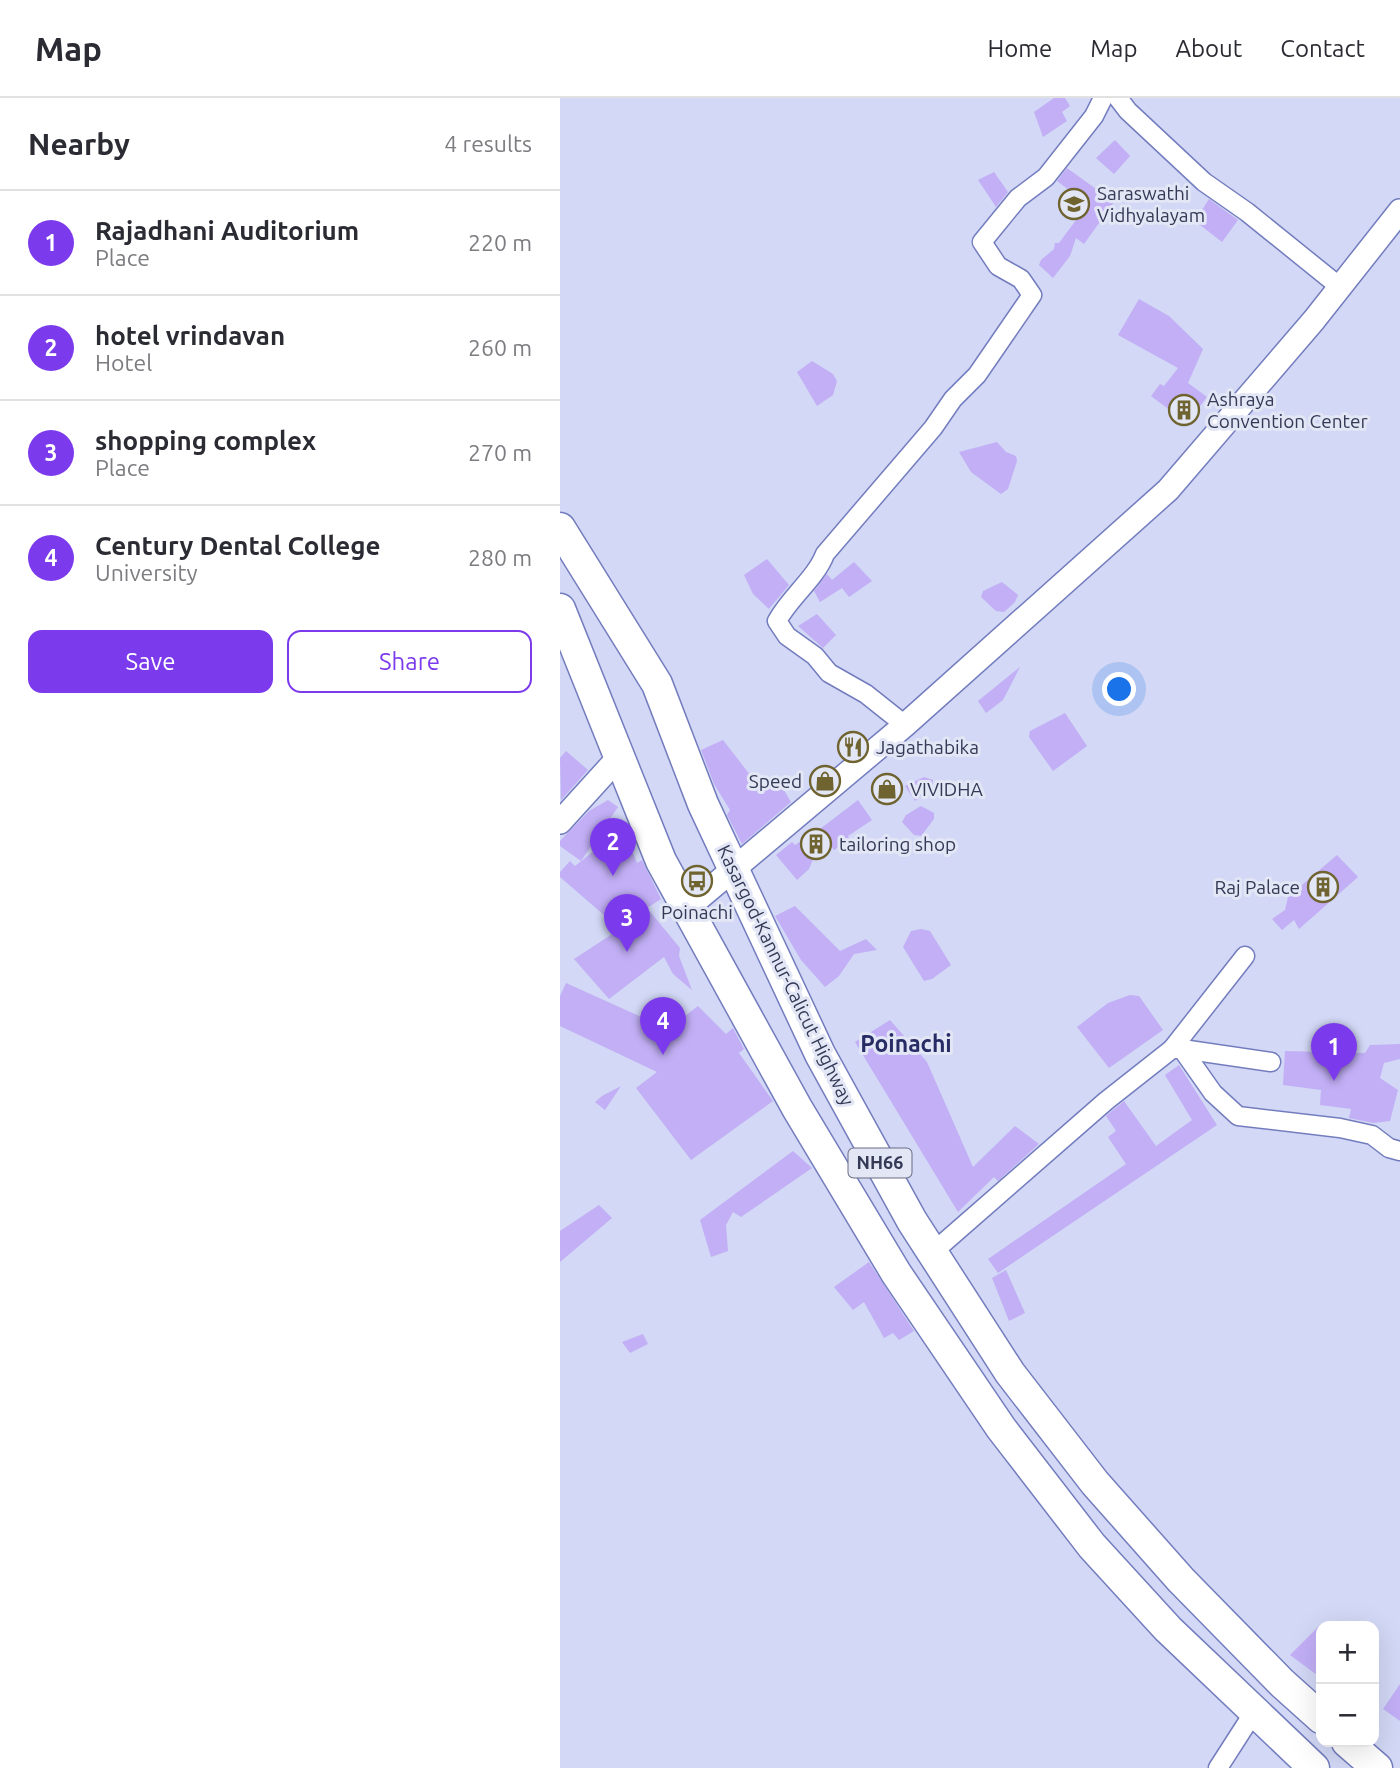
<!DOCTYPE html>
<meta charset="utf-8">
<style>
:root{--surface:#fff;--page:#f7f7f7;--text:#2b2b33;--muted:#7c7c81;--line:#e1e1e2;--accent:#7c3aed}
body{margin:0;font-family:Ubuntu,sans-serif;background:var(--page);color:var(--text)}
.controls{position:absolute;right:21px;bottom:21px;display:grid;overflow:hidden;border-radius:14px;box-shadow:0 7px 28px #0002}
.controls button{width:63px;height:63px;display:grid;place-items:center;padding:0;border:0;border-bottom:2px solid var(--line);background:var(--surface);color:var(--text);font:35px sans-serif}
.you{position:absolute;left:560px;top:592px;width:24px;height:24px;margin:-18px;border:5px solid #fff;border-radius:50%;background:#1a73e8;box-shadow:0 0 0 10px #1a73e833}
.badge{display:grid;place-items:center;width:46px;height:46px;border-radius:50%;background:var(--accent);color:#fff;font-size:23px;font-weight:700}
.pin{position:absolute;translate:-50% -58px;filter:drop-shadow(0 2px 4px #0008)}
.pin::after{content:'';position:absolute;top:37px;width:24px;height:21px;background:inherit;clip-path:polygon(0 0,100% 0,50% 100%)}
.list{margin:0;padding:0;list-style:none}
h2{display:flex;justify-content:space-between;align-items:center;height:91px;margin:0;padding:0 28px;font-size:30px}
h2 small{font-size:23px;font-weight:400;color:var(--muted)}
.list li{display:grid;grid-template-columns:46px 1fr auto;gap:21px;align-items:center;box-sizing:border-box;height:105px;padding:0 28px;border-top:2px solid var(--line)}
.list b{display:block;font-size:26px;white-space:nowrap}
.list p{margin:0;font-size:23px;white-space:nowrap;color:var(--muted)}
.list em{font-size:23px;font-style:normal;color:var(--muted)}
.actions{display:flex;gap:14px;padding:21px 28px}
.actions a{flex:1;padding:16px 0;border:2px solid var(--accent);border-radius:14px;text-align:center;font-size:24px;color:var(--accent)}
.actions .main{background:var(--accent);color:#fff}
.map{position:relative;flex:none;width:840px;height:1670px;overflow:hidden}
header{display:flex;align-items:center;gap:42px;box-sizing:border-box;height:98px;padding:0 35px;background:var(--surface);border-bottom:2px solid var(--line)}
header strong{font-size:33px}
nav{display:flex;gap:38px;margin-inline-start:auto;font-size:24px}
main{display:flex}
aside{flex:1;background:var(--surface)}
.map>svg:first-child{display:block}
.building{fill:#c2aff6}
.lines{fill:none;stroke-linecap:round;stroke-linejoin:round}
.street-casing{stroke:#737dbe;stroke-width:21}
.secondary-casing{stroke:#737dbe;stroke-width:26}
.highway-casing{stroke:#737dbe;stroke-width:33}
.street{stroke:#fff;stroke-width:18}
.secondary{stroke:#fff;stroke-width:23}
.highway{stroke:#fff;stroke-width:30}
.labels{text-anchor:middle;stroke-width:6;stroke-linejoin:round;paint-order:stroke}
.shield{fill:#e3e6f5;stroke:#686d86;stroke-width:2}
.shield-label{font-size:18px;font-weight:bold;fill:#343956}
.poi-label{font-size:19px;fill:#343956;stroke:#e3e6f5;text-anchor:start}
.street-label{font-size:19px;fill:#343956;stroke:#e3e6f5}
.quarter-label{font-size:23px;font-weight:bold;fill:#272c65;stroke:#e3e6f5}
</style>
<header>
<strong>Map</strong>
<nav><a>Home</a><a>Map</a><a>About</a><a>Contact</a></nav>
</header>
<main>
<aside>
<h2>Nearby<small>4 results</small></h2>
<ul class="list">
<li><span class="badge">1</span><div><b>Rajadhani Auditorium</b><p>Place</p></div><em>220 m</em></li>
<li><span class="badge">2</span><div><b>hotel vrindavan</b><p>Hotel</p></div><em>260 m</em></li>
<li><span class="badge">3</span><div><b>shopping complex</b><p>Place</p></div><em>270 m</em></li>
<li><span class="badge">4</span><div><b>Century Dental College</b><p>University</p></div><em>280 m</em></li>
</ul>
<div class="actions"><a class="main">Save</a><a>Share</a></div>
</aside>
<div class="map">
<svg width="840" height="1670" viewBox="0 0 840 1670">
<rect width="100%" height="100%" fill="#d2d8f5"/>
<g class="building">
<polygon points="494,0 505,0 510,8 502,14 507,23 483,39 474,14"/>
<polygon points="555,42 570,58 554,76 536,60"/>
<polygon points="507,70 554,104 524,146 516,140 510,158 493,180 479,167 481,162 494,151 495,145 499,145 528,106 497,83"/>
<polygon points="434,74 448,94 436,109 418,82"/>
<polygon points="649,101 678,122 662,144 635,123"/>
<polygon points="579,201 609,218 643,251 628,285 647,299 627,325 591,298 600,286 604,288 618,270 558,237"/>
<polygon points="252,263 273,276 277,283 273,297 257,308 237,274"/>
<polygon points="437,344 446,354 456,358 457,363 448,391 441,396 411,374 399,354"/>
<polygon points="207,461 229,487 209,511 193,496 184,477"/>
<polygon points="294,464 312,483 289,499 282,490 260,504 254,493 267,476 272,482"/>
<polygon points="442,484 458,497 455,504 444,514 436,513 421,499 423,493"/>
<polygon points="257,516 276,537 263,550 238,528"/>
<polygon points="460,569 443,602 426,615 418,603"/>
<polygon points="505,615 527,648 493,673 469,639 470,633"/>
<polygon points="163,642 201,691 219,684 231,704 182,746 167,717 170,712 154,686 141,652"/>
<polygon points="6,653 28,672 1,702 0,660"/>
<polygon points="364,679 373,682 372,689 355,703 345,688"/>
<polygon points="329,681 338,692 324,702 316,690"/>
<polygon points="48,702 58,709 21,763 0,748 0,743 29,713"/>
<polygon points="298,702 312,722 288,738 290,742 274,752 271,748 253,761 249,771 237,782 216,757 232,744 235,747 260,731"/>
<polygon points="361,708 374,715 374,721 361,738 354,737 342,724 346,717"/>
<polygon points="63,730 77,765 82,762 101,801 87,810 120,850 119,858 132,892 113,876 104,859 49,901 14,861 60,831 0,779 0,774 10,763 15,768"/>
<polygon points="777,757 798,779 739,831 734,822 722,832 712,821 725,812 728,799"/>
<polygon points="235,808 280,853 306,841 317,852 294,856 279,878 265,889 241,862 215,818"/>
<polygon points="361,831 370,833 391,867 372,881 364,883 343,849 351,833"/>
<polygon points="6,885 108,931 138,908 166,936 173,930 184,951 179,955 213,1003 131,1062 76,990 97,974 0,928 0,898"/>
<polygon points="570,897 579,898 603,932 549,970 517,929 548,905"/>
<polygon points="330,922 367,964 413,1069 455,1028 479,1046 438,1083 434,1079 398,1114 295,944"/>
<polygon points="840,946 840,961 824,965 820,980 838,992 830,1023 813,1025 789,1020 791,1011 760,1007 761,992 723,987 725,953 805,955 810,947"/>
<polygon points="619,967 657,1027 438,1175 428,1161 566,1066 548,1039 556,1033 546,1018 553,1012 564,1003 596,1048 632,1022 605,977"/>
<polygon points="61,988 45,1012 35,1004 42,998"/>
<polygon points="233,1053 252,1070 181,1119 173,1114 166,1127 168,1153 151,1159 140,1122"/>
<polygon points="39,1107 52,1120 0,1164 0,1133"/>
<polygon points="309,1164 354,1233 339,1242 333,1235 324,1240 304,1204 293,1212 274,1189"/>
<polygon points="446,1172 465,1215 449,1223 432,1180"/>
<polygon points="83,1236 88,1246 70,1255 62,1244"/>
<polygon points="761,1526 761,1580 730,1557"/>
<polygon points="840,1586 840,1623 823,1611"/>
</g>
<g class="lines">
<g class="street-casing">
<g id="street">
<polyline points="558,0 568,13 644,84 687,114 780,189"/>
<path d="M 345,627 L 306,596 L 269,575 L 255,558 L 227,538 L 217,523 C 230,499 256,480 265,456 L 373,330 L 393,301 L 417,277 L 472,197 L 461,181 L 438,168 L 422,144 L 458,100 L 486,79 L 534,18 L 543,0"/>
<polyline points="612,951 685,858"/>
<polyline points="622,951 711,964"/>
<polyline points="372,1155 546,1003 612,951 622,951 653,995 678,1018 780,1030 812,1037 829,1050 840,1053"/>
<polyline points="658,1670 694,1614"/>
</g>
</g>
<g class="secondary-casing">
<g id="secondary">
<polyline points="0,724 60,658"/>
<polyline points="126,811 345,627 608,392 754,222 840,113"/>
</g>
</g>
<g class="highway-casing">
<g id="highway">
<polyline points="0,430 97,586 143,706 260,956 352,1123 450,1275 535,1385 621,1482 722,1585 761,1620"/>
<polyline points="0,511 101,763 237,1010 336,1175 441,1330 532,1448 608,1531 754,1670"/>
<polyline points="787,1644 817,1670"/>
</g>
</g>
<use href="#street" class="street"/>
<use href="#secondary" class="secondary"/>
<use href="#highway" class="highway"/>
</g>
<defs>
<g id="school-ring" transform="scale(1.575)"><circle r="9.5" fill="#e3e6f5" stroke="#6f6330" stroke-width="1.5"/><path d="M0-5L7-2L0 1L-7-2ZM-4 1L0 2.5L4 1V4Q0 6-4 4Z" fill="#6f6330"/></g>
<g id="building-ring" transform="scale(1.575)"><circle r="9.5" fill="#e3e6f5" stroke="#6f6330" stroke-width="1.5"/><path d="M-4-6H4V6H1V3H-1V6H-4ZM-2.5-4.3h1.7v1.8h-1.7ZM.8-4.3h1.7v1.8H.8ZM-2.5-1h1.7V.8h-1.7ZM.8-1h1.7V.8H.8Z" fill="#6f6330"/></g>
<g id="restaurant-ring" transform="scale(1.575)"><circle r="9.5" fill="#e3e6f5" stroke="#6f6330" stroke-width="1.5"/><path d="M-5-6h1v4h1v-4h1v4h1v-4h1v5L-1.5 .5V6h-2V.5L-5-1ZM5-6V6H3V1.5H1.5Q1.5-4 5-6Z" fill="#6f6330"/></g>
<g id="shop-ring" transform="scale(1.575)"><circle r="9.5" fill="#e3e6f5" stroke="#6f6330" stroke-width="1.5"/><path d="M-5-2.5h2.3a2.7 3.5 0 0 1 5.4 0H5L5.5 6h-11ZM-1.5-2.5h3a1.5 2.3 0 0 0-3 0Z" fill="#6f6330"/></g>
<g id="bus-ring" transform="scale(1.575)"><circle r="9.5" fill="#e3e6f5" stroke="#6f6330" stroke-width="1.5"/><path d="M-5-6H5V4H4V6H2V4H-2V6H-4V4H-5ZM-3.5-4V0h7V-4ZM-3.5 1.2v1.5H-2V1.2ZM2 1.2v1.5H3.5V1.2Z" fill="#6f6330"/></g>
</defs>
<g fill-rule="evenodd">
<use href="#school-ring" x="514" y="106"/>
<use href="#building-ring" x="624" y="312"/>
<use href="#restaurant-ring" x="293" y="649"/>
<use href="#shop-ring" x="265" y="683"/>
<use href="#shop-ring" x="327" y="691"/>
<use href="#building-ring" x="256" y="746"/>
<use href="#bus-ring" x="137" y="783"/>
<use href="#building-ring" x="763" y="789"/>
</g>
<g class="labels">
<rect class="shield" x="288.5" y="1050.5" width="63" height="29" rx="5"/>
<g class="shield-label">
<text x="320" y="1071">NH66</text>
</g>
<g class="poi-label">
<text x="537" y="102">Saraswathi<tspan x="537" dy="22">Vidhyalayam</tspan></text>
<text x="647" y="308">Ashraya<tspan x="647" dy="22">Convention Center</tspan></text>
<text x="316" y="656">Jagathabika</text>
<text x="242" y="690" text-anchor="end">Speed</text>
<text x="350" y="698">VIVIDHA</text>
<text x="279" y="753">tailoring shop</text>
<text x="740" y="796" text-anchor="end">Raj Palace</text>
<text x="137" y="821" text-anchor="middle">Poinachi</text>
</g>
<g class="street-label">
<text transform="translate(226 877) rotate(64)" y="7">Kasargod-Kannur-Calicut Highway</text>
</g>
<g class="quarter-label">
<text x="346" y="954">Poinachi</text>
</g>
</g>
</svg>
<div class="controls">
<button>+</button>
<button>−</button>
</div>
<div class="you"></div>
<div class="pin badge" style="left:774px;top:983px">1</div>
<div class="pin badge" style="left:53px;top:778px">2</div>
<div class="pin badge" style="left:67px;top:854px">3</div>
<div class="pin badge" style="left:103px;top:957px">4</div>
</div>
</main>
